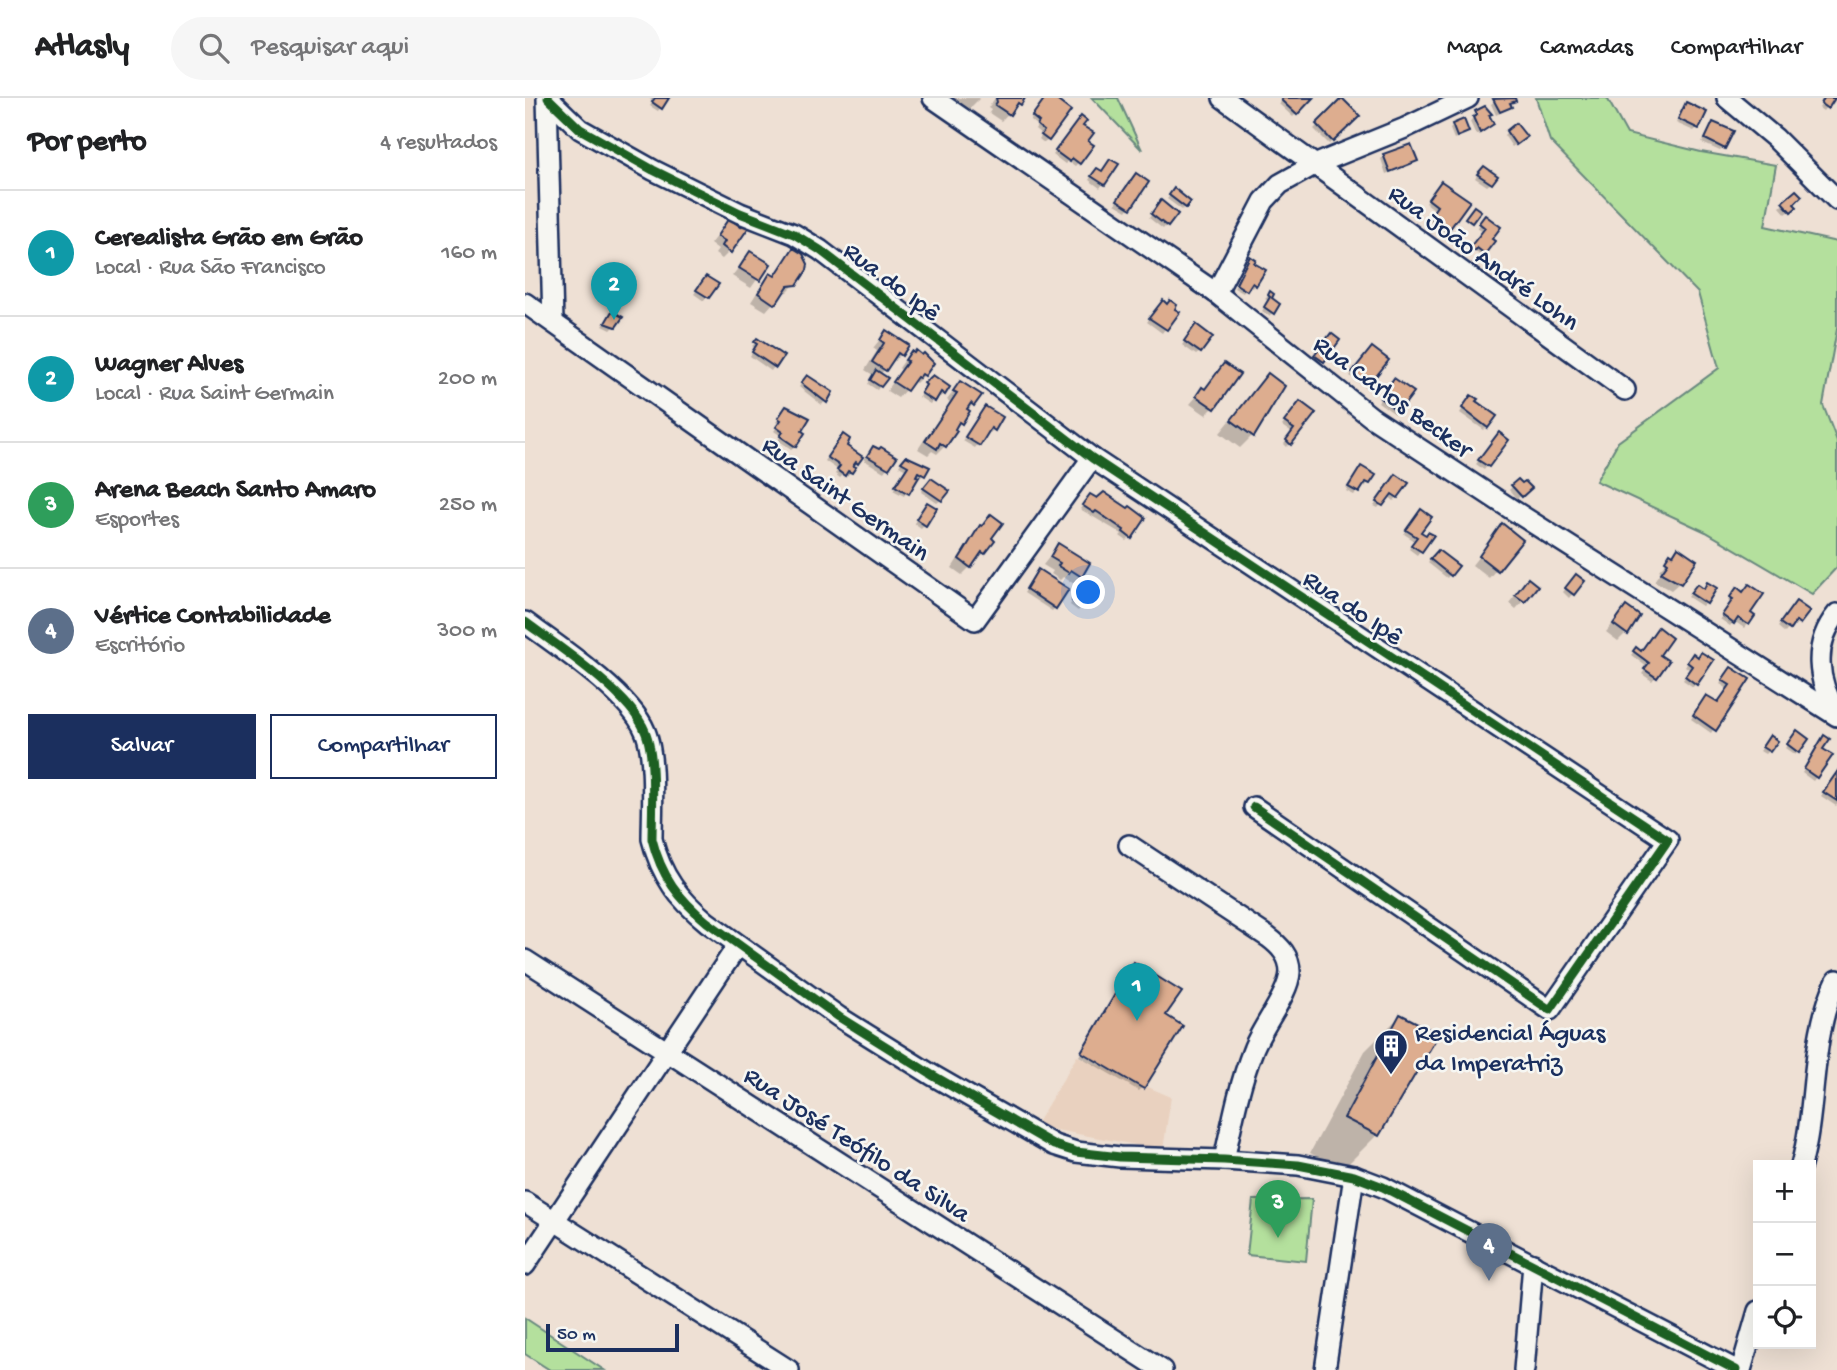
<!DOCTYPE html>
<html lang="pt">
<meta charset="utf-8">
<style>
:root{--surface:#fff;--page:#f6f6f6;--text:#202124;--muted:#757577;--line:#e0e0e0;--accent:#1b2f5e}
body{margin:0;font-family:"Gochi Hand",sans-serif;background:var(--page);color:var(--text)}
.controls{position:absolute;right:21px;bottom:21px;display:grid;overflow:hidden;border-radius:0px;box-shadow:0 7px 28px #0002}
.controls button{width:63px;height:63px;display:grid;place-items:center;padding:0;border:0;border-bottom:2px solid var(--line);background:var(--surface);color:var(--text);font:35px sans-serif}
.scale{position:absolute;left:21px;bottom:18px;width:133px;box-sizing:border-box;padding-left:7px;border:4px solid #1b2f5e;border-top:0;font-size:19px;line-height:24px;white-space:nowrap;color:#1b2f5e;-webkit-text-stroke:5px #f6f6f2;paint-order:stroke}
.you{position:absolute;left:564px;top:495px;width:24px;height:24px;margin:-18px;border:5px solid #fff;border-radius:50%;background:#1a73e8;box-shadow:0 0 0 10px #1a73e833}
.badge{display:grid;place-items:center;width:46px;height:46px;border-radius:50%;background:var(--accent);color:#fff;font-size:23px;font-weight:700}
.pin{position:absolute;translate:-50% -58px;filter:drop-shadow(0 2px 4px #0008)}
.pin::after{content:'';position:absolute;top:37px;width:24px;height:21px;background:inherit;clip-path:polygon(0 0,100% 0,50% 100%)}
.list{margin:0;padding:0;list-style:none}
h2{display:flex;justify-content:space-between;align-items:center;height:91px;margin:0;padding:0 28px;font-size:30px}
h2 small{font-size:23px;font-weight:400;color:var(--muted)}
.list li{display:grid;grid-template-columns:46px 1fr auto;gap:21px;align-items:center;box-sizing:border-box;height:126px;padding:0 28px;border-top:2px solid var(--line)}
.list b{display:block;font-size:26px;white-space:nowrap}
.list p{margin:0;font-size:23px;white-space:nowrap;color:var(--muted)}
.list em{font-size:23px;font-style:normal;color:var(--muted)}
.actions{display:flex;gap:14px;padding:21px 28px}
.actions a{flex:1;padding:16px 0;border:2px solid var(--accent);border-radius:0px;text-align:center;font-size:24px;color:var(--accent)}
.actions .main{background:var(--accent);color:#fff}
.icon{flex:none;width:38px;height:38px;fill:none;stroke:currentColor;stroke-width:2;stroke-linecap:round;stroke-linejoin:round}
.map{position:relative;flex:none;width:1312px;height:1272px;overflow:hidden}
header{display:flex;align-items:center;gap:42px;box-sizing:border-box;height:98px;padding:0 35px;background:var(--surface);border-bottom:2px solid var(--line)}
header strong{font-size:33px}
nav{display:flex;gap:38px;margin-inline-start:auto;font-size:24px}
.search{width:490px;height:63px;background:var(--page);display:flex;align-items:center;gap:18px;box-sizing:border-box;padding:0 24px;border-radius:38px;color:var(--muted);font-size:26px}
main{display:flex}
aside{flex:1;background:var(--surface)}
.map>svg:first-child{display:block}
.built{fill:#e9d1bf}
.green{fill:#b4e09d;stroke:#68887e;stroke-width:2}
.shadow{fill:#0003}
.building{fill:#ddad8f;stroke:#1b2f5e;stroke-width:2}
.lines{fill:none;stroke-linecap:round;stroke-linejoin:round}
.minor-casing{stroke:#1b2f5e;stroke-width:24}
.minor{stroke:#f6f6f2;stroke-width:19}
.cycleway-casing{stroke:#f6f6f2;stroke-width:13}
.cycleway{stroke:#1b5e20;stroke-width:9}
.labels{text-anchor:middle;stroke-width:5;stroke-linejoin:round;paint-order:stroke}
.street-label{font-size:26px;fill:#1b2f5e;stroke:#f6f6f2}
.poi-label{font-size:26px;fill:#1b2f5e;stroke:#f6f6f2;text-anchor:start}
</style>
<header>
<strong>Atlasly</strong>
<div class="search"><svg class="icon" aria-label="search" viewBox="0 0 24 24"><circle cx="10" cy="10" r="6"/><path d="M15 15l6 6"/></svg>Pesquisar aqui</div>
<nav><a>Mapa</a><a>Camadas</a><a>Compartilhar</a></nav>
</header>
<main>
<aside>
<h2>Por perto<small>4 resultados</small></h2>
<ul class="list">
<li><span class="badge" style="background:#0f9aa8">1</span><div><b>Cerealista Grão em Grão</b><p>Local · Rua São Francisco</p></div><em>160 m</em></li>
<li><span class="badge" style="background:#0f9aa8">2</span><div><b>Wagner Alves</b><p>Local · Rua Saint Germain</p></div><em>200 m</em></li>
<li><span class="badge" style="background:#2e9e5b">3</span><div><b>Arena Beach Santo Amaro</b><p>Esportes</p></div><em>250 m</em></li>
<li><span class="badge" style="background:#5c6f8a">4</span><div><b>Vértice Contabilidade</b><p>Escritório</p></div><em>300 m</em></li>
</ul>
<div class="actions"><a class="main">Salvar</a><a>Compartilhar</a></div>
</aside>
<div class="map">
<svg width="1312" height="1272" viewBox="0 0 1312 1272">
<rect width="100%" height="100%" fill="#eee0d4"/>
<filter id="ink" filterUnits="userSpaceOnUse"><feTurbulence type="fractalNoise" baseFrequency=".0143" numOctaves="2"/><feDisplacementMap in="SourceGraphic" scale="14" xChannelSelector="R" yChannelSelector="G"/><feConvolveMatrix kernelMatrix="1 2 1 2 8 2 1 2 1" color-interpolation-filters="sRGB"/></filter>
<g filter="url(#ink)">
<polygon class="built" points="552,958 646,999 638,1052 510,1028"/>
<g class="green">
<polygon points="567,0 593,0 617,52"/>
<polygon points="1011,0 1082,0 1102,36 1176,54 1251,67 1240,128 1312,144 1312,231 1298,307 1312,343 1312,469 1287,496 1181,434 1071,383 1093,344 1194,270 1173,195 1025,43"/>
<polygon points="787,1101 781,1163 722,1157 728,1102"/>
<polygon points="0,1220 79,1272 25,1272 0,1256"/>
</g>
<g class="shadow">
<polygon points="124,0 142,0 133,13 125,8 128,3"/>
<polygon points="426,0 455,0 442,13 425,2"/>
<polygon points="470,0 498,0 476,23 464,15 466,12 463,10"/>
<polygon points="521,0 526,0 523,42 519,45 514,41 517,37 510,31 512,28 505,22"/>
<polygon points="760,0 786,0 768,19 754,6"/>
<polygon points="974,0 988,0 989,2 981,12 971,17 966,6"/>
<polygon points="1300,0 1308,0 1298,13 1294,10"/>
<polygon points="817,3 832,18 804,46 789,31"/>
<polygon points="1161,6 1172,30 1169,33 1151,25"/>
<polygon points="951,14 963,18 963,29 951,37 945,24"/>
<polygon points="553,24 556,28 553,65 550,68 543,63 540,66 528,57"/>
<polygon points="1188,26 1199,50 1195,53 1177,45"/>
<polygon points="928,28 942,34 929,41 925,31"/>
<polygon points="982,34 996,42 987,49 979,37"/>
<polygon points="859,58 891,62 861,76 856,61"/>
<polygon points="592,67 575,90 564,82 568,75 576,75"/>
<polygon points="955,73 966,85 962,88 950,80"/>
<polygon points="607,80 605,109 602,113 590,106"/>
<polygon points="913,89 923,131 919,134 903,122 910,112 901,105"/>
<polygon points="649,93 664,104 657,112 642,101"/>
<polygon points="1271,94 1267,106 1270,109 1261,116 1255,109"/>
<polygon points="633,108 651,116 638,131 624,120"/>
<polygon points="961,120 965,141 956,158 948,152 946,155 943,153 958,134 952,130"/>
<polygon points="204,122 205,153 197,161 190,156 193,152 185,146"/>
<polygon points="268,152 270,186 262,194 257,195 241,213 226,204 238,185 246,178 248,179"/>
<polygon points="225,155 243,166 226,190 207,178"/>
<polygon points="725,161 730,186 727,190 724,188 718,195 709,190"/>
<polygon points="178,183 191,186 179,203 169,196"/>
<polygon points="746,195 748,214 744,218 737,213 743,203 740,201"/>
<polygon points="634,208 652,215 637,235 622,224"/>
<polygon points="87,215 90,228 86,232 78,228"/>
<polygon points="668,232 675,254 671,257 657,247"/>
<polygon points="361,234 375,257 368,264 366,263 355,277 355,288 352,292 343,286 348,277 340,272 352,253 348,250"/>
<polygon points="802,241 813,243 794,267 787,262"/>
<polygon points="233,242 257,258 246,273 225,258 230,250 227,248"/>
<polygon points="844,255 843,286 840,289 825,278"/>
<polygon points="386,256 399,277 391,285 388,283 373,300 362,293 376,272 374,270 379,263"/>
<polygon points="699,267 688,310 681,317 665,306"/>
<polygon points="743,277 758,288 727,338 715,350 695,335"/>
<polygon points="278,283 300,303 297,307 274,289"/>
<polygon points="402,284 419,296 415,299 412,297 405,306 394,299"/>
<polygon points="435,285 454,298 428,332 420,348 412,356 407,353 403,357 393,351 425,304 422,302"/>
<polygon points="866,286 873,312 870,316 853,304"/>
<polygon points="943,302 949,304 962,329 959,332 935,315"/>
<polygon points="772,309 788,315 762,349 759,346 767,335 757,328"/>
<polygon points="258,313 270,348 266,351 253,342 256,338 249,333 254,326 251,324"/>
<polygon points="457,314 469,331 465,335 463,333 450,350 438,343"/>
<polygon points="971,340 982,342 959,372 951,366"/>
<polygon points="315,341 320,349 336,360 322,378 319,376 315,380 310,376 313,372 300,363"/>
<polygon points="345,353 369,360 359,374 339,362"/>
<polygon points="377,363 398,377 395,380 392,379 379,398 368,392 381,372 374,368"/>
<polygon points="833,374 848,377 843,385 840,389 837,387 829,397 821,393"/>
<polygon points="868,382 882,386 869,403 863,398 853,410 849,408"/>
<polygon points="993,383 1004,390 992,401 984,392"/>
<polygon points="403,385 416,402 412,405 396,394"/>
<polygon points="562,401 603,412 606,439 602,443 595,438 597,436 555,411"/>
<polygon points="399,410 399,427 396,430 389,425"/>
<polygon points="893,417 894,434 900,439 906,438 892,457 884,451 890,443 879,436"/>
<polygon points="466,418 464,441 459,455 437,477 427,470 448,437"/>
<polygon points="978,427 996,442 964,480 947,467"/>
<polygon points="534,447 555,478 548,485 538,479 535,482 526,476 528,473 518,467"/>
<polygon points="1153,451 1154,485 1146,492 1129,483 1136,473 1134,472"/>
<polygon points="913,454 931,469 922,480 903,465"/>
<polygon points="510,477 530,510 527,513 499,495"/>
<polygon points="1048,482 1058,483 1044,500 1038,494"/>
<polygon points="1183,487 1180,505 1177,508 1163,499 1168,492 1178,492"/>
<polygon points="1011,488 991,511 984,505 996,490"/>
<polygon points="564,490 568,492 561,500 558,497"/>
<polygon points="1208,494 1228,518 1219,530 1209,523 1205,528 1195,521 1206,505 1203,503"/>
<polygon points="547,503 560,505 553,513 545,507"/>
<polygon points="1268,509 1274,525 1270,528 1267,526 1260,535 1253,529"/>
<polygon points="1101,510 1101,535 1093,543 1081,534"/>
<polygon points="1111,551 1116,554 1133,557 1142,564 1127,583 1117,576 1122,569 1106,557"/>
<polygon points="1172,560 1171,585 1168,589 1158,582 1165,572 1160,568 1165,561"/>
<polygon points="1203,575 1222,582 1186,635 1166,621 1178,603 1192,606 1203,591 1195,586"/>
<polygon points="1269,638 1273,654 1270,657 1260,650"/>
<polygon points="1242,643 1243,653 1240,656 1235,653"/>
<polygon points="1296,643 1291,679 1288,683 1277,675"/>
<polygon points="1312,675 1312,707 1311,708 1296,698"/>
<polygon points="606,870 617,990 614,993 554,958"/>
<polygon points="875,918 852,1037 817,1072 785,1055 840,953"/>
</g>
<g class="building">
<polygon points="130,0 144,0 137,11 127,4"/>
<polygon points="471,0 500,0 496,7 493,5 485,17 470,7 472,4"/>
<polygon points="520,0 529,0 546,13 524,43 516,37 519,33 512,27 514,24 507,18"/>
<polygon points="758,0 788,0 772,17 756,2"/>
<polygon points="817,0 835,18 808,44 791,26"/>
<polygon points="990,0 991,3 985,5 987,9 975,14 968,1"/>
<polygon points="1299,0 1310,0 1303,11 1296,6"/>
<polygon points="1161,4 1182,14 1174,31 1153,21"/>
<polygon points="960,8 967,16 964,17 969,26 955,35 948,19 952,17 950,13"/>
<polygon points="556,18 562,23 558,28 569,35 563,43 569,47 555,66 547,60 545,64 530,53"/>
<polygon points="939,21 944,34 932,39 927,26"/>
<polygon points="1188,24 1209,33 1200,51 1180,41"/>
<polygon points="991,25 1002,39 991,47 981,33"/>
<polygon points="886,46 893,63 865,74 858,56"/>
<polygon points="585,61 594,66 580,87 566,78 572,70 577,73"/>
<polygon points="959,68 973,78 967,86 952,76"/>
<polygon points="611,75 624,84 606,111 592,102"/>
<polygon points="916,83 945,103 924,132 905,118 912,108 903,101"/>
<polygon points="649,90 666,104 661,110 644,97"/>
<polygon points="1271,92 1277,98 1269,106 1272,109 1266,114 1257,104"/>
<polygon points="636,102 653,116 643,129 626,116"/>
<polygon points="949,108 956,113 947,125 940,120"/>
<polygon points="960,117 976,129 967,141 970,143 960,156 952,150 950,153 945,149 960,130 954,125"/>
<polygon points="204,120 216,129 219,125 224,129 206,155 197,148 200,143 192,138"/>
<polygon points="268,150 278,156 283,166 282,172 272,187 263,188 252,205 249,206 233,195 245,175 250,178"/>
<polygon points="225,153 246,166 235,183 214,170"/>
<polygon points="725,158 731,162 729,165 741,172 731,188 727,185 722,193 711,186"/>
<polygon points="181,178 194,186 184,200 171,192"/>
<polygon points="745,193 749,196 747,200 755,206 749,216 739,209 745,199 743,197"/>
<polygon points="638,202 642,206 645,202 652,207 650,211 655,214 642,232 624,220"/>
<polygon points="87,213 98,219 91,229 80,225"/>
<polygon points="671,226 688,239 676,255 659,243"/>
<polygon points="361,232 384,247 377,258 373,255 361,273 347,264 359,245 355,242"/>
<polygon points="806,235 815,242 799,264 789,257"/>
<polygon points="232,240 259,258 251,270 227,254 232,246 229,244"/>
<polygon points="847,249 864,262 844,287 827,274"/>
<polygon points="391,252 397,257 399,255 409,265 400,278 397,276 394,280 392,279 382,293 368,284 383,263 380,262 386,253 389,255"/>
<polygon points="699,265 715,276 690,311 671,298 677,289 680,291"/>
<polygon points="351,272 363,280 356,289 345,282"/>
<polygon points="743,275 760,288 729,339 706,322"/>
<polygon points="282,277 308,294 302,305 276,285"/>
<polygon points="408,277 425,289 420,297 416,294 410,304 396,295 401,287 399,285"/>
<polygon points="869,280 889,294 874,314 855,300"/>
<polygon points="435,283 457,297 449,308 446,305 442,311 445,313 437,326 434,324 430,331 432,333 421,349 415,345 412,351 400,343 432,295 428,293"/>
<polygon points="946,297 953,301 951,303 972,318 963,330 937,310"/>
<polygon points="775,303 791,315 766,347 761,342 769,331 759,324"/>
<polygon points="261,308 285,320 277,333 280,335 271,349 255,338 258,334 251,329 256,322 253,320"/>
<polygon points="460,308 478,319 470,333 466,330 455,348 440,339"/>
<polygon points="974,334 984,342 964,369 953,362"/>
<polygon points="318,336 325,341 322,348 338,359 333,366 331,364 328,368 331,369 327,375 323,373 320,378 312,372 315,368 302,359"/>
<polygon points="348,348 354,351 356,349 372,359 364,371 342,358"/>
<polygon points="381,358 405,369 400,378 393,374 391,378 394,379 384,396 370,388 383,368 376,364"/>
<polygon points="836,368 851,377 845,386 841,384 834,395 823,389"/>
<polygon points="871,376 884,385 873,400 867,396 858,408 851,404"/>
<polygon points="406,380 425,393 417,403 398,390"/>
<polygon points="993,381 997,385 1000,383 1007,390 997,399 986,387"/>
<polygon points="579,394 603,410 605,408 621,420 607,441 598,434 599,432 571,413 569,415 557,407 565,396 572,400"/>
<polygon points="402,404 412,410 401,428 391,421"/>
<polygon points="896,411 907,419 896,434 901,437 903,434 909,437 897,454 886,447 892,439 881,432"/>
<polygon points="466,416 478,425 467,440 470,443 460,456 457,454 446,470 434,461 455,427 457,428"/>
<polygon points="977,425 998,442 973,473 954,458"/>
<polygon points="533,445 565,465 557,479 546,472 544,475 533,468 535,465 525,459"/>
<polygon points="1153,449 1172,462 1156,486 1136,475 1143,465 1140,463 1145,455 1148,457"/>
<polygon points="913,452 934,468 926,478 905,461"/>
<polygon points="513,471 544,491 531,511 501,491"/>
<polygon points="1051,476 1060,483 1049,497 1040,490"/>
<polygon points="1003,480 1013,488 1000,504 990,497"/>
<polygon points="1182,484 1192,490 1182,506 1165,495 1172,486 1179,491"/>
<polygon points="1224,486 1239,496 1226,515 1230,518 1224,527 1213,520 1209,526 1197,517 1208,501 1205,499 1212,489 1218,494"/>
<polygon points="550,497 562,505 558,510 547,503"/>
<polygon points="1271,503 1285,513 1275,526 1271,523 1265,532 1255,525"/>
<polygon points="1101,508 1115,518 1103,537 1088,526"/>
<polygon points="1133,529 1147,540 1135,557 1144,563 1132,580 1119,571 1124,565 1108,553 1111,549 1116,553"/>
<polygon points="1176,554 1189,562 1172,587 1160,578 1167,568 1162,564 1168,555 1173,559"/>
<polygon points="1206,569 1225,581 1191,633 1168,617 1181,597 1193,604 1205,587 1197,582"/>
<polygon points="1272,632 1284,641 1274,655 1262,646"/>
<polygon points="1245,637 1253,643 1245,654 1237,649"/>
<polygon points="1299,637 1305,641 1298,651 1308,657 1292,680 1279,671"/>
<polygon points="1312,674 1312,703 1298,694"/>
<polygon points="609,864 657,894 641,917 658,928 619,991 556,954"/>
<polygon points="875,916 914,936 854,1038 819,1020"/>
</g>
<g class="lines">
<g class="minor-casing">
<g id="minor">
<polyline points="22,0 28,224"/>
<polyline points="23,0 55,31 128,72 215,115 269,136 295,152 567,360 1143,742 1025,912 729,709"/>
<polyline points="408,0 691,195 846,319 986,411 1312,618"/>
<polyline points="698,0 1100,292"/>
<polyline points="1202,0 1250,40 1312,102"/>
<polyline points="691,195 739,103 755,86 789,67 880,30 943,0"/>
<polyline points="0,205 450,522 567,360"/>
<path d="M 1312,516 C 1287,547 1292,583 1312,615"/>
<path d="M 0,524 C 33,548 105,596 120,633 C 131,658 127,713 127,741 C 136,778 154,801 182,824 L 314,919 L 407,977 L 529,1047 L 551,1054 L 595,1059 L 699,1062 L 773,1067 L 829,1078 L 858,1089 L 1211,1272"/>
<path d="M 604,747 L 743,839 C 755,848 765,858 765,874 C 764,896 736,930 728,952 C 714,987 707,1025 699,1062"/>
<polyline points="0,862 637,1272"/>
<path d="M 1276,1067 C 1293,1007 1284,939 1312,882"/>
<polyline points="0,1104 264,1272"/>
<polyline points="0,1167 213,847"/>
<polyline points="800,1272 829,1078"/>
<polyline points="999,1272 1008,1166"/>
<polyline points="1216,1272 1233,1213"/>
</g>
</g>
<use href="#minor" class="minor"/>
<g class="cycleway-casing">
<g id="cycleway">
<polyline points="23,0 55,31 128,72 215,115 269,136 295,152 567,360 1143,742 1025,912 729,709"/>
<path d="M 0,524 C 33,548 105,596 120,633 C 131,658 127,713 127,741 C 136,778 154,801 182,824 L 314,919 L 407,977 L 529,1047 L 551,1054 L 595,1059 L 699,1062 L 773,1067 L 829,1078 L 858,1089 L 1211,1272"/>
</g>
</g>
<use href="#cycleway" class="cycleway"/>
</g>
</g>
<defs>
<g id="building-pin" transform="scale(1.75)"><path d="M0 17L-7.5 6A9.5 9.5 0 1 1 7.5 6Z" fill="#1b2f5e" stroke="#f6f6f2"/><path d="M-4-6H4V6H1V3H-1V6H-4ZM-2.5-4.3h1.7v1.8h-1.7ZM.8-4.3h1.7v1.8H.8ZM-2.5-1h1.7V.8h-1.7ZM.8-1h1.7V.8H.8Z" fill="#fff"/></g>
</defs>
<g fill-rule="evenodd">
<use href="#building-pin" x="866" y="948"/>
</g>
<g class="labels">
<g class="street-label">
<text transform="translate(960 158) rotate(36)" y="9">Rua João André Lohn</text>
<text transform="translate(368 182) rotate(37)" y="9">Rua do Ipê</text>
<text transform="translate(869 297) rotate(36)" y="9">Rua Carlos Becker</text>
<text transform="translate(322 399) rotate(35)" y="9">Rua Saint Germain</text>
<text transform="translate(829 508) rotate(34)" y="9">Rua do Ipê</text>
<text transform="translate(333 1045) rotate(33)" y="9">Rua José Teófilo da Silva</text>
</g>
<g class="poi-label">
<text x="890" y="942">Residencial Águas<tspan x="890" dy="30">da Imperatriz</tspan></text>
</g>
</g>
</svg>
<div class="controls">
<button>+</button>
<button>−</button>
<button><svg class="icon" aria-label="locate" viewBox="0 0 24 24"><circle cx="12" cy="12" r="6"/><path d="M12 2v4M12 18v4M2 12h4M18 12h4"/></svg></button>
</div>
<div class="scale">50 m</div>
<div class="you"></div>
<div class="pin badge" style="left:612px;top:923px;background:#0f9aa8">1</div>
<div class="pin badge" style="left:89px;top:222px;background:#0f9aa8">2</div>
<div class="pin badge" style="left:753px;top:1140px;background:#2e9e5b">3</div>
<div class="pin badge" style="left:964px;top:1183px;background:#5c6f8a">4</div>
</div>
</main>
